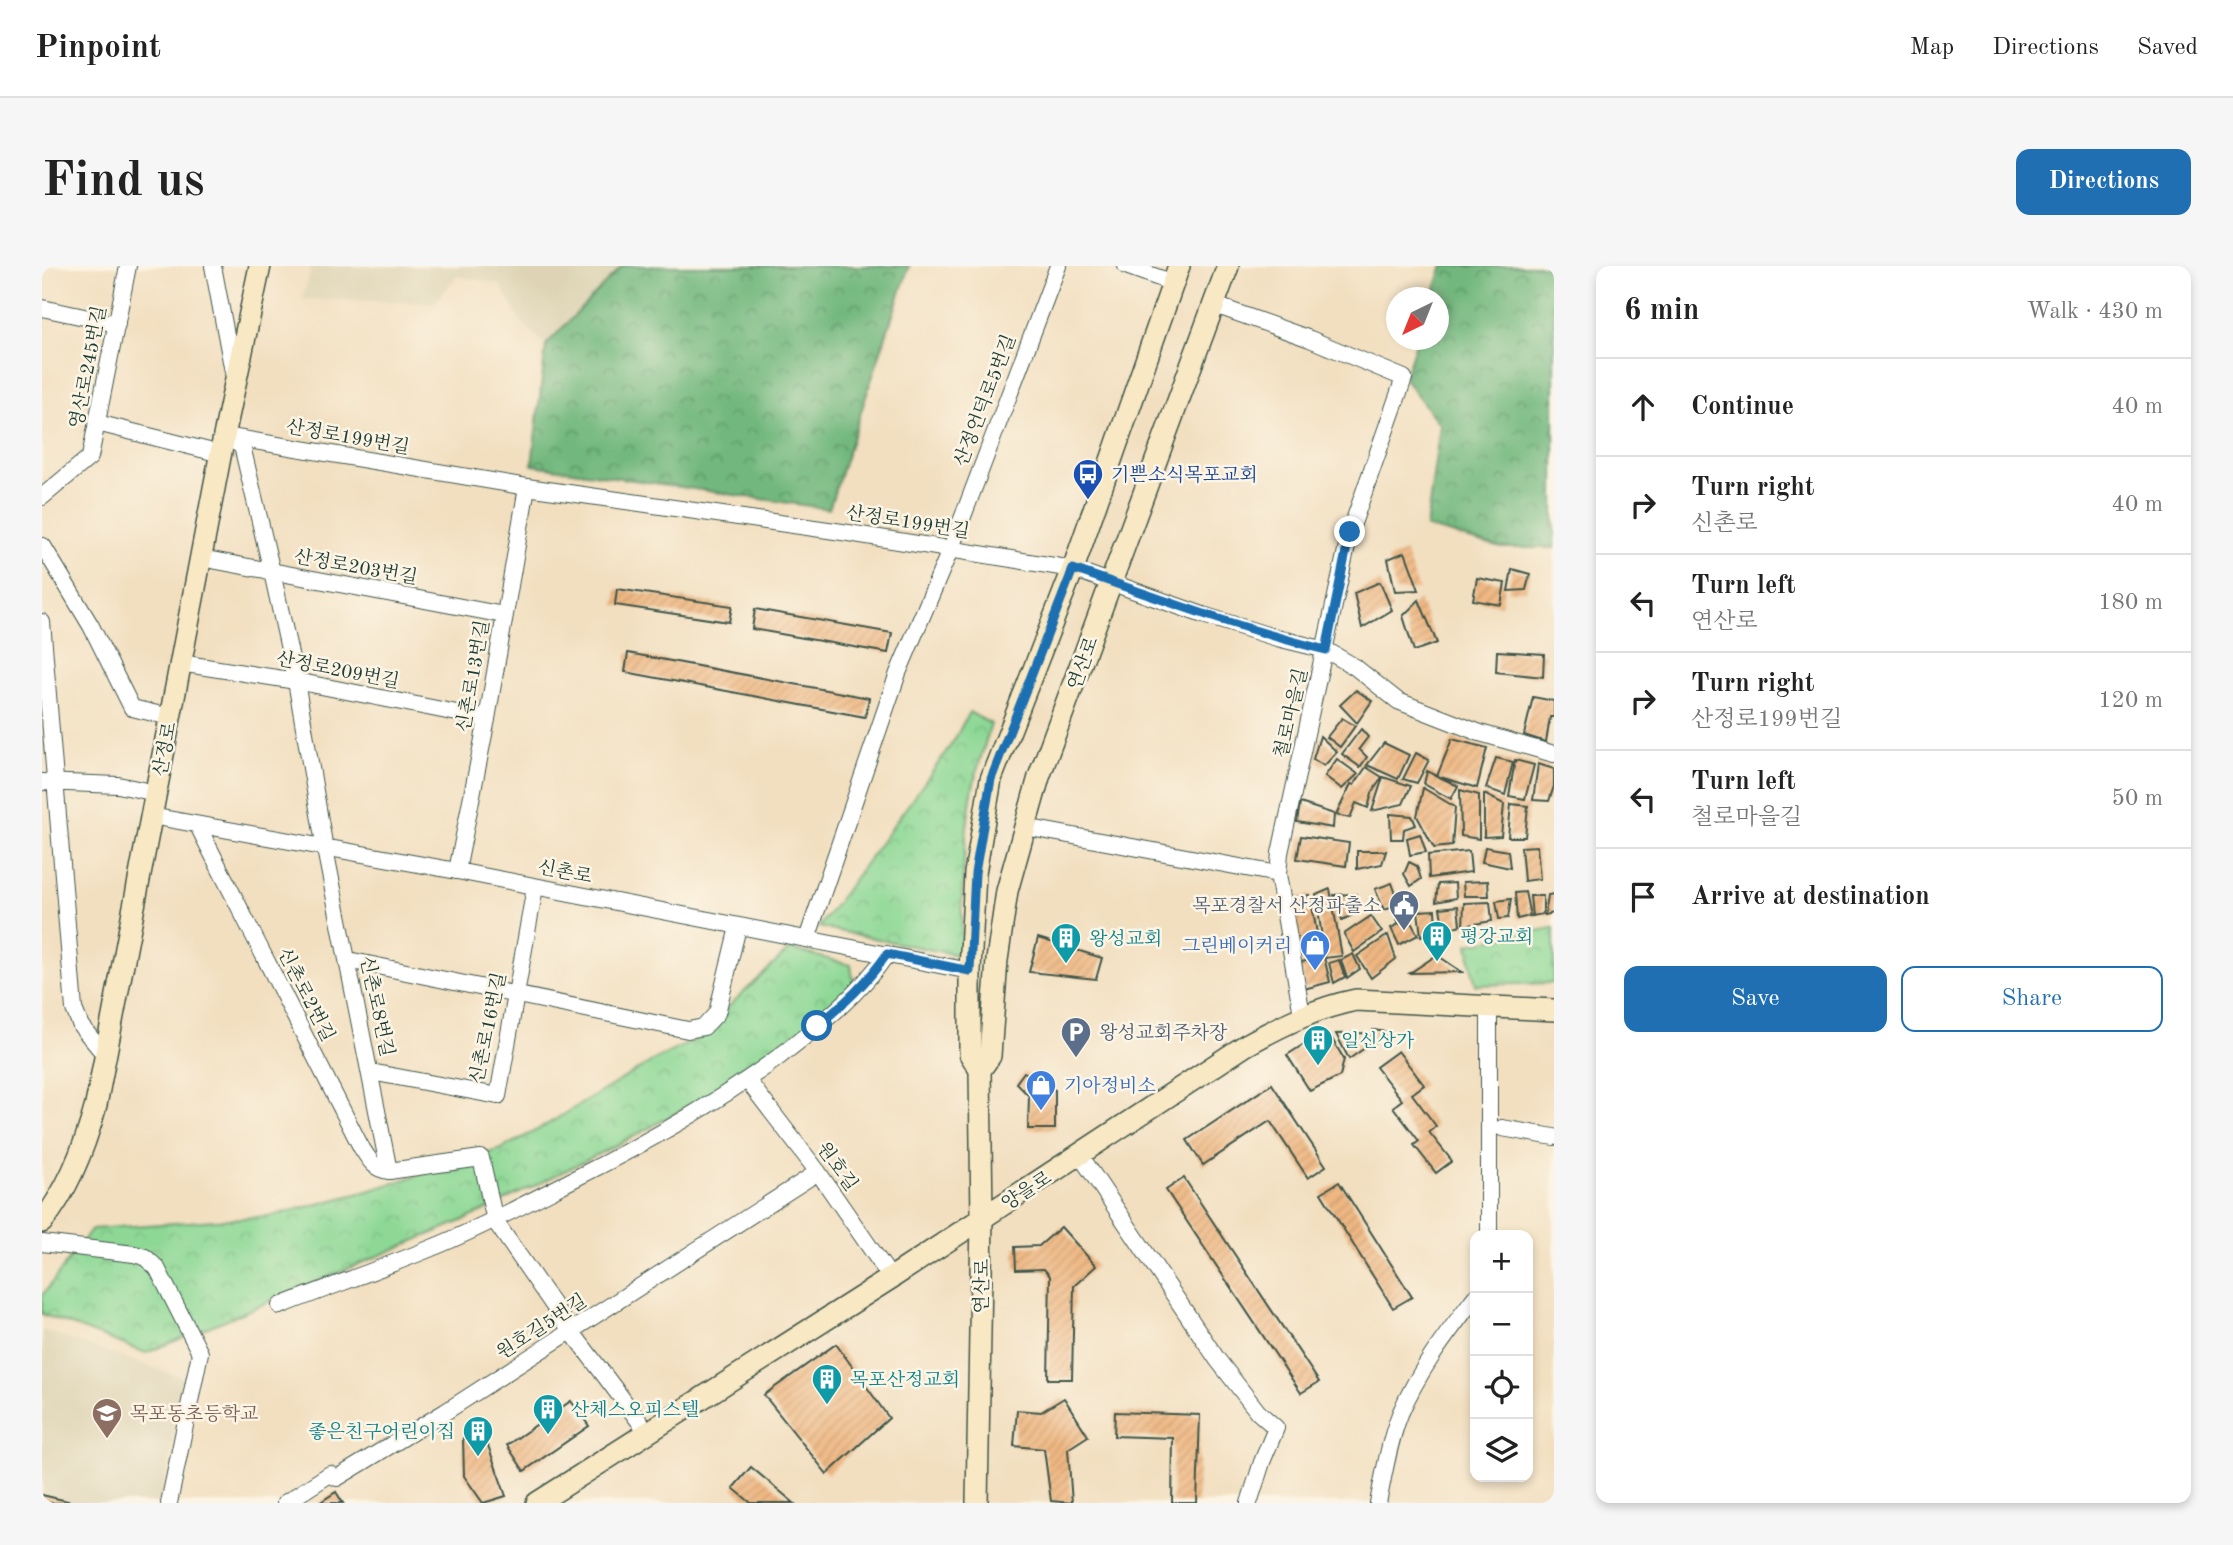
<!DOCTYPE html>
<meta charset="utf-8">
<style>
:root{--surface:#fff;--page:#f6f6f6;--text:#222;--muted:#767676;--line:#e0e0e0;--accent:#1f6fb2}
body{margin:0;font-family:"Old Standard TT","Noto Serif KR",serif;background:var(--page);color:var(--text)}
.controls{position:absolute;right:21px;bottom:21px;display:grid;overflow:hidden;border-radius:14px;box-shadow:0 4px 10px #0003}
.controls button{width:63px;height:63px;display:grid;place-items:center;padding:0;border:0;border-bottom:2px solid var(--line);background:var(--surface);color:var(--text);font:35px sans-serif}
.compass{position:absolute;left:1344px;top:21px;width:63px;height:63px;border-radius:50%;background:var(--surface);box-shadow:0 4px 10px #0003;rotate:223deg}
.stop{position:absolute;width:21px;height:21px;margin:-16px;border:5px solid #1f6fb2;border-radius:50%;background:#fff}
.stop.end{background:#1f6fb2;border-color:#fff;box-shadow:0 2px 7px #0008}
.list{margin:0;padding:0;list-style:none}
h2{display:flex;justify-content:space-between;align-items:center;height:91px;margin:0;padding:0 28px;font-size:30px}
h2 small{font-size:23px;font-weight:400;color:var(--muted)}
.list li{display:grid;grid-template-columns:46px 1fr auto;gap:21px;align-items:center;box-sizing:border-box;height:98px;padding:0 28px;border-top:2px solid var(--line)}
.list b{display:block;font-size:26px;white-space:nowrap}
.list p{margin:0;font-size:23px;white-space:nowrap;color:var(--muted)}
.list em{font-size:23px;font-style:normal;color:var(--muted)}
.actions{display:flex;gap:14px;padding:21px 28px}
.actions a{flex:1;padding:16px 0;border:2px solid var(--accent);border-radius:14px;text-align:center;font-size:24px;color:var(--accent)}
.actions .main{background:var(--accent);color:#fff}
.icon{flex:none;width:38px;height:38px;fill:none;stroke:currentColor;stroke-width:2;stroke-linecap:round;stroke-linejoin:round}
.map{position:relative;flex:none;width:1512px;height:1237px;overflow:hidden;border-radius:14px}
header{display:flex;align-items:center;gap:42px;box-sizing:border-box;height:98px;padding:0 35px;background:var(--surface);border-bottom:2px solid var(--line)}
header strong{font-size:33px}
nav{display:flex;gap:38px;margin-inline-start:auto;font-size:24px}
.intro{display:flex;align-items:center;justify-content:space-between;box-sizing:border-box;height:168px;padding:0 42px}
h1{margin:0;font-size:49px}
.button{padding:18px 32px;border-radius:14px;background:var(--accent);color:#fff;font-size:24px;font-weight:700}
main{display:flex;gap:42px;padding:0 42px}
aside{flex:1;background:var(--surface);border-radius:14px;box-shadow:0 4px 10px #0003}
.map>svg:first-child{display:block}
.built{fill:#ded4b5}
.forest{fill:url(#forest-crowns);stroke:#487a59;stroke-width:2}
.park{fill:url(#park-crowns);stroke:#568a64;stroke-width:2}
.building{fill:url(#building-hatch)}
.lines{fill:none;stroke-linecap:round;stroke-linejoin:round}
.street-casing{stroke:#3f5549;stroke-width:18}
.secondary-casing{stroke:#3f5549;stroke-width:24}
.street{stroke:#fff;stroke-width:16}
.secondary{stroke:#f8e8c3;stroke-width:21}
.route{stroke:#1f6fb2;stroke-width:9}
.labels{text-anchor:middle;stroke-width:5;stroke-linejoin:round;paint-order:stroke}
.street-label{font-size:19px;fill:#1f3d34;stroke:#fcf5e5}
.transit-label{font-size:19px;fill:#164399;stroke:#fcf5e5;text-anchor:start}
.service-label{font-size:19px;fill:#4e5e75;stroke:#fcf5e5;text-anchor:end}
.culture-label{font-size:19px;fill:#0d838f;stroke:#fcf5e5;text-anchor:start}
.shop-label{font-size:19px;fill:#366cbe;stroke:#fcf5e5;text-anchor:end}
.education-label{font-size:19px;fill:#785e54;stroke:#fcf5e5;text-anchor:start}
</style>
<header>
<strong>Pinpoint</strong>
<nav><a>Map</a><a>Directions</a><a>Saved</a></nav>
</header>
<div class="intro"><h1>Find us</h1><a class="button">Directions</a></div>
<main>
<div class="map">
<svg width="1512" height="1237" viewBox="0 0 1512 1237">
<defs>
<pattern id="forest-crowns" width="20" height="18" patternUnits="userSpaceOnUse" patternTransform="scale(1.75)"><rect width="20" height="18" fill="#72b87e"/><path d="M2 6a3 3 0 1 1 6 0M12 15a3 3 0 1 1 6 0" fill="none" stroke="#5d9768"/></pattern>
<pattern id="park-crowns" width="20" height="18" patternUnits="userSpaceOnUse" patternTransform="scale(1.75)"><rect width="20" height="18" fill="#8dd895"/><path d="M2 6a3 3 0 1 1 6 0M12 15a3 3 0 1 1 6 0" fill="none" stroke="#79ba81"/></pattern>
<pattern id="building-hatch" width="6" height="6" patternUnits="userSpaceOnUse" patternTransform="scale(1.75)"><rect width="6" height="6" fill="#efb782"/><path d="M-1 1l2-2M0 6l6-6M5 7l2-2" fill="none" stroke="#cc9e71"/></pattern>
</defs>
<rect width="100%" height="100%" fill="#fcf5e5"/>
<filter id="ink" filterUnits="userSpaceOnUse"><feTurbulence type="fractalNoise" baseFrequency=".0143" numOctaves="2"/><feDisplacementMap in="SourceGraphic" scale="14" xChannelSelector="R" yChannelSelector="G"/><feConvolveMatrix kernelMatrix="1 2 1 2 8 2 1 2 1" color-interpolation-filters="sRGB"/></filter>
<filter id="wash" filterUnits="userSpaceOnUse"><feTurbulence type="fractalNoise" baseFrequency=".00686" numOctaves="4" result="noise"/><feDisplacementMap in="SourceGraphic" scale="28" xChannelSelector="R" yChannelSelector="G"/><feGaussianBlur stdDeviation="1.57" result="paint"/><feColorMatrix in="noise" values="0 0 0 0 0 0 0 0 0 0 0 0 0 0 0 0 0 1.4 0 .05"/><feComposite in="paint" operator="in"/></filter>
<g filter="url(#wash)">
<rect width="100%" height="100%" fill="#f2dfc0"/>
<g class="built">
<polygon points="270,0 580,0 504,79 478,55 458,18 415,10 392,37 260,33"/>
<polygon points="0,1064 142,1112 118,1237 0,1237"/>
</g>
<g class="forest">
<polygon points="580,0 867,0 787,243 490,199 504,79"/>
<polygon points="1401,0 1512,0 1512,282 1459,282 1384,261 1398,159 1362,112 1375,74 1396,74 1396,32 1390,31"/>
</g>
<g class="park">
<path d="M 927,446 L 949,458 C 942,482 933,506 929,532 C 921,580 919,641 920,690 L 777,661 L 893,502 L 913,473 Z"/>
<polygon points="1512,662 1512,717 1434,719 1429,700 1426,678"/>
<polygon points="748,683 809,699 812,721 777,750 675,825 585,874 427,952 104,1087 0,1048 0,1030 50,963 229,950 326,925 459,883 499,862 614,793 666,768 676,759 686,741"/>
</g>
<g id="blocks">
<g class="building">
<polygon points="1363,286 1377,324 1353,325 1346,293"/>
<polygon points="1470,303 1488,308 1484,324 1466,325"/>
<polygon points="1435,312 1463,317 1459,339 1431,334"/>
<polygon points="1338,316 1350,344 1320,362 1312,327"/>
<polygon points="575,323 690,340 687,356 573,339"/>
<polygon points="1377,334 1395,377 1372,385 1361,350"/>
<polygon points="713,343 850,367 846,387 710,363"/>
<polygon points="1455,385 1502,388 1501,411 1454,406"/>
<polygon points="586,387 827,432 823,451 583,406"/>
<polygon points="1314,424 1330,435 1315,457 1298,439"/>
<polygon points="1491,431 1512,435 1512,451 1508,451 1504,476 1482,469"/>
<polygon points="1300,452 1313,460 1298,481 1285,471"/>
<polygon points="1319,463 1326,471 1317,483 1325,491 1318,501 1300,488"/>
<polygon points="1278,470 1295,486 1282,500 1271,493"/>
<polygon points="1410,473 1445,482 1435,522 1395,510"/>
<polygon points="1342,477 1367,489 1356,513 1325,499"/>
<polygon points="1374,487 1387,494 1375,517 1361,513"/>
<polygon points="1454,492 1471,496 1463,529 1444,522"/>
<polygon points="1295,493 1316,508 1300,523 1283,510"/>
<polygon points="1473,494 1492,499 1483,533 1467,530"/>
<polygon points="1496,498 1512,503 1512,520 1507,535 1491,534"/>
<polygon points="1324,501 1340,511 1330,527 1326,542 1314,537 1308,552 1294,549 1309,518 1312,519"/>
<polygon points="1385,505 1416,520 1409,533 1382,518"/>
<polygon points="1341,511 1369,520 1361,538 1330,545"/>
<polygon points="1381,522 1413,541 1410,580 1392,582 1375,550"/>
<polygon points="1418,524 1437,529 1437,573 1419,570"/>
<polygon points="1442,528 1462,538 1459,570 1442,571"/>
<polygon points="1258,537 1292,548 1291,562 1255,556"/>
<polygon points="1469,538 1486,540 1483,571 1466,571"/>
<polygon points="1348,548 1370,550 1374,559 1362,563 1361,573 1349,573"/>
<polygon points="1378,568 1384,586 1368,589 1365,572"/>
<polygon points="1259,570 1307,577 1304,600 1255,593"/>
<polygon points="1495,580 1498,613 1482,615 1479,581"/>
<polygon points="1443,581 1466,585 1468,602 1440,596"/>
<polygon points="1315,585 1344,585 1340,598 1315,603"/>
<polygon points="1427,585 1429,606 1387,612 1386,589"/>
<polygon points="1367,596 1375,600 1379,613 1369,620 1362,608"/>
<polygon points="1446,615 1447,630 1422,630 1421,616"/>
<polygon points="1350,617 1358,639 1342,644 1333,623"/>
<polygon points="1413,617 1414,632 1394,636 1396,618"/>
<polygon points="1288,623 1300,690 1283,692 1274,629"/>
<polygon points="1483,626 1488,650 1475,653 1473,627"/>
<polygon points="1314,628 1315,647 1300,654 1292,629"/>
<polygon points="1512,628 1512,647 1503,649 1506,629"/>
<polygon points="1268,629 1277,678 1257,683 1244,634"/>
<polygon points="1488,630 1501,630 1501,648 1490,650"/>
<polygon points="1469,633 1466,652 1457,653 1454,635"/>
<polygon points="1448,636 1450,655 1421,660 1422,637"/>
<polygon points="1416,640 1418,659 1402,665 1398,642"/>
<polygon points="1393,644 1394,664 1379,670 1376,645"/>
<polygon points="1365,649 1376,669 1357,679 1349,662 1357,658 1355,654"/>
<polygon points="1329,650 1340,666 1312,686 1302,668"/>
<polygon points="1346,669 1354,693 1329,712 1315,690"/>
<polygon points="996,672 1060,692 1054,713 987,706"/>
<polygon points="1311,688 1318,703 1305,712 1299,694"/>
<polygon points="1395,689 1420,706 1368,707"/>
<polygon points="1282,691 1288,716 1262,723 1259,696"/>
<polygon points="1297,694 1303,711 1292,717 1287,697"/>
<polygon points="1331,764 1345,766 1329,779"/>
<polygon points="1326,767 1327,779 1307,793 1294,768"/>
<polygon points="1270,773 1290,773 1302,793 1298,810 1268,825 1245,789"/>
<polygon points="1356,785 1382,819 1370,828 1394,860 1387,866 1410,895 1394,907 1372,879 1377,875 1351,841 1360,834 1334,801"/>
<polygon points="982,806 1013,824 1013,863 986,863 987,830 974,817"/>
<polygon points="1230,818 1284,900 1266,912 1228,855 1161,899 1145,874"/>
<polygon points="1142,912 1277,1116 1259,1127 1124,924"/>
<polygon points="1297,916 1370,1031 1351,1042 1279,927"/>
<polygon points="1019,961 1054,1000 1032,1020 1030,1113 1006,1113 1008,1010 1002,1003 974,1004 973,981 997,980"/>
<polygon points="794,1078 847,1152 785,1208 722,1129"/>
<polygon points="1022,1132 1046,1170 1026,1183 1030,1237 1009,1235 1002,1183 972,1180 975,1144 999,1146"/>
<polygon points="529,1135 547,1160 482,1205 465,1179"/>
<polygon points="1073,1146 1158,1149 1155,1237 1130,1237 1131,1172 1072,1170"/>
<polygon points="421,1172 444,1174 464,1230 441,1237 422,1210"/>
<polygon points="709,1201 752,1237 709,1237 691,1222"/>
<polygon points="294,1226 301,1237 277,1237"/>
<polygon points="0,1229 30,1236 30,1237 0,1237"/>
</g>
</g>
</g>
<g filter="url(#ink)">
<use href="#blocks" fill-opacity="0" stroke="#3f5549" stroke-width="2"/>
<g class="lines">
<g class="street-casing">
<g id="street">
<polyline points="171,0 192,111"/>
<polyline points="1084,0 1131,17"/>
<polyline points="1173,39 1268,73 1362,112 1308,266 1238,587 1236,608 1260,749"/>
<polyline points="0,42 75,58"/>
<polyline points="55,157 179,188"/>
<polyline points="182,170 485,221 800,266 1031,303 1161,349 1235,372 1284,384 1313,401 1356,435 1438,467 1512,488"/>
<polyline points="184,171 200,180 230,306 254,415 283,583 347,905"/>
<polyline points="0,231 48,191 86,0"/>
<polyline points="1,280 49,360 90,442 128,451"/>
<polyline points="159,292 462,349"/>
<polyline points="0,356 32,743 39,760 63,789"/>
<polyline points="138,397 254,415 445,453"/>
<polyline points="0,516 76,519 114,527"/>
<polyline points="109,550 415,605 928,705"/>
<path d="M 156,560 L 319,881 C 327,893 332,904 347,905 L 439,892 L 453,955 L 529,1065 L 606,1167"/>
<polyline points="983,561 1236,608"/>
<polyline points="415,605 445,453 485,221"/>
<polyline points="765,673 856,407 909,282 1016,0"/>
<polyline points="306,694 646,764 662,761 675,747 696,661"/>
<polyline points="1447,741 1447,969"/>
<polyline points="329,806 456,830 493,621"/>
<polyline points="706,815 776,906 849,1012"/>
<polyline points="1460,862 1512,871"/>
<polyline points="1038,889 1175,1093 1216,1146 1234,1162 1220,1196 1207,1237"/>
<polyline points="0,977 92,988 103,991 115,1002 158,1087 127,1237"/>
<path d="M 238,1040 C 289,1020 341,1002 392,981 C 441,961 487,936 534,912 C 606,876 674,838 738,790 C 778,759 817,729 845,688"/>
<polyline points="243,1237 288,1208 295,1212 403,1146 776,906"/>
<path d="M 1336,1237 C 1342,1208 1347,1176 1358,1148 C 1376,1105 1405,1068 1433,1031"/>
</g>
</g>
<g class="secondary-casing">
<g id="secondary">
<polyline points="938,804 948,790 955,694 965,625 997,511 1186,0"/>
<path d="M 0,956 C 27,923 43,880 54,839 L 182,170 L 218,0"/>
<path d="M 495,1237 L 849,1012 L 1204,779 C 1240,759 1274,742 1314,734 L 1512,744"/>
<polyline points="935,1237 940,952 938,804 928,788 928,705 933,607 949,513 1031,303 1137,0"/>
</g>
</g>
<use href="#street" class="street"/>
<use href="#secondary" class="secondary"/>
</g>
</g>
<g class="lines" filter="url(#ink)">
<path class="route" d="M 775,760 C 802,738 825,717 845,688 L 928,705 L 933,607 L 949,513 L 1031,303 C 1115,331 1197,363 1284,384 L 1308,266"/>
</g>
<defs>
<g id="bus-pin" transform="scale(1.575)"><path d="M0 17L-7.5 6A9.5 9.5 0 1 1 7.5 6Z" fill="#1a4fb4" stroke="#fcf5e5"/><path d="M-5-6H5V4H4V6H2V4H-2V6H-4V4H-5ZM-3.5-4V0h7V-4ZM-3.5 1.2v1.5H-2V1.2ZM2 1.2v1.5H3.5V1.2Z" fill="#fff"/></g>
<g id="civic-pin" transform="scale(1.575)"><path d="M0 17L-7.5 6A9.5 9.5 0 1 1 7.5 6Z" fill="#5c6f8a" stroke="#fcf5e5"/><path d="M-.6-6.5H3V-4.5H.6V-3L4-1V1h2V6H-6V1h2V-1L-.6-3ZM-1.2 2.5V6h2.4V2.5Z" fill="#fff"/></g>
<g id="building-pin" transform="scale(1.575)"><path d="M0 17L-7.5 6A9.5 9.5 0 1 1 7.5 6Z" fill="#0f9aa8" stroke="#fcf5e5"/><path d="M-4-6H4V6H1V3H-1V6H-4ZM-2.5-4.3h1.7v1.8h-1.7ZM.8-4.3h1.7v1.8H.8ZM-2.5-1h1.7V.8h-1.7ZM.8-1h1.7V.8H.8Z" fill="#fff"/></g>
<g id="shop-pin" transform="scale(1.575)"><path d="M0 17L-7.5 6A9.5 9.5 0 1 1 7.5 6Z" fill="#3f7fe0" stroke="#fcf5e5"/><path d="M-5-2.5h2.3a2.7 3.5 0 0 1 5.4 0H5L5.5 6h-11ZM-1.5-2.5h3a1.5 2.3 0 0 0-3 0Z" fill="#fff"/></g>
<g id="parking-pin" transform="scale(1.575)"><path d="M0 17L-7.5 6A9.5 9.5 0 1 1 7.5 6Z" fill="#5c6f8a" stroke="#fcf5e5"/><path d="M-3.5-5.5H1a3.5 3.5 0 0 1 0 7H-1V5.5H-3.5ZM-1-3.4V-.6H.8a1.4 1.4 0 0 0 0-2.8Z" fill="#fff"/></g>
<g id="school-pin" transform="scale(1.575)"><path d="M0 17L-7.5 6A9.5 9.5 0 1 1 7.5 6Z" fill="#8d6e63" stroke="#fcf5e5"/><path d="M0-5L7-2L0 1L-7-2ZM-4 1L0 2.5L4 1V4Q0 6-4 4Z" fill="#fff"/></g>
</defs>
<g fill-rule="evenodd">
<use href="#bus-pin" x="1046" y="208"/>
<use href="#civic-pin" x="1362" y="639"/>
<use href="#building-pin" x="1395" y="670"/>
<use href="#building-pin" x="1024" y="672"/>
<use href="#shop-pin" x="1273" y="679"/>
<use href="#parking-pin" x="1034" y="766"/>
<use href="#building-pin" x="1276" y="774"/>
<use href="#shop-pin" x="999" y="819"/>
<use href="#building-pin" x="785" y="1113"/>
<use href="#building-pin" x="506" y="1143"/>
<use href="#school-pin" x="65" y="1147"/>
<use href="#building-pin" x="436" y="1165"/>
</g>
<g class="labels">
<g class="street-label">
<text transform="translate(45 101) rotate(-79)" y="7">영산로245번길</text>
<text transform="translate(942 134) rotate(-69)" y="7">산정언덕로5번길</text>
<text transform="translate(306 170) rotate(10)" y="7">산정로199번길</text>
<text transform="translate(866 255) rotate(9)" y="7">산정로199번길</text>
<text transform="translate(314 300) rotate(10)" y="7">산정로203번길</text>
<text transform="translate(1040 397) rotate(-70)" y="7">연산로</text>
<text transform="translate(296 403) rotate(11)" y="7">산정로209번길</text>
<text transform="translate(430 410) rotate(-80)" y="7">신촌로13번길</text>
<text transform="translate(1248 447) rotate(-77)" y="7">철로마을길</text>
<text transform="translate(122 483) rotate(-79)" y="7">산정로</text>
<text transform="translate(523 605) rotate(11)" y="7">신촌로</text>
<text transform="translate(265 728) rotate(63)" y="7">신촌로2번길</text>
<text transform="translate(336 740) rotate(78)" y="7">신촌로8번길</text>
<text transform="translate(445 762) rotate(-78)" y="7">신촌로16번길</text>
<text transform="translate(796 900) rotate(54)" y="7">원호길</text>
<text transform="translate(984 924) rotate(-33)" y="7">양을로</text>
<text transform="translate(939 1020) rotate(-89)" y="7">연산로</text>
<text transform="translate(499 1060) rotate(-33)" y="7">원호길5번길</text>
</g>
<g class="transit-label">
<text x="1069" y="215">기쁜소식목포교회</text>
</g>
<g class="service-label">
<text x="1339" y="646">목포경찰서 산정파출소</text>
<text x="1057" y="773" text-anchor="start">왕성교회주차장</text>
</g>
<g class="culture-label">
<text x="1418" y="677">평강교회</text>
<text x="1047" y="679">왕성교회</text>
<text x="1299" y="781">일신상가</text>
<text x="808" y="1120">목포산정교회</text>
<text x="529" y="1150">산체스오피스텔</text>
<text x="413" y="1172" text-anchor="end">좋은친구어린이집</text>
</g>
<g class="shop-label">
<text x="1250" y="686">그린베이커리</text>
<text x="1022" y="826" text-anchor="start">기아정비소</text>
</g>
<g class="education-label">
<text x="88" y="1154">목포동초등학교</text>
</g>
</g>
</svg>
<div class="controls">
<button>+</button>
<button>−</button>
<button><svg class="icon" aria-label="locate" viewBox="0 0 24 24"><circle cx="12" cy="12" r="6"/><path d="M12 2v4M12 18v4M2 12h4M18 12h4"/></svg></button>
<button><svg class="icon" aria-label="layers" viewBox="0 0 24 24"><path d="M12 4l9 5-9 5-9-5zM3 14l9 5 9-5"/></svg></button>
</div>
<svg class="compass" viewBox="-18 -18 36 36"><path d="M0-13l5 13h-10z" fill="#e53935"/><path d="M0 13l5-13h-10z" fill="#767676"/></svg>
<div class="stop" style="left:775px;top:760px"></div>
<div class="stop end" style="left:1308px;top:266px"></div>
</div>
<aside>
<h2>6 min<small>Walk · 430 m</small></h2>
<ul class="list">
<li><svg class="icon" aria-label="ahead" viewBox="0 0 24 24"><path d="M12 20V5M6 11l6-6 6 6"/></svg><div><b>Continue</b></div><em>40 m</em></li>
<li><svg class="icon" aria-label="right" viewBox="0 0 24 24"><path d="M7 20v-9h11M14 6l5 5-5 5"/></svg><div><b>Turn right</b><p>신촌로</p></div><em>40 m</em></li>
<li><svg class="icon" aria-label="left" viewBox="0 0 24 24"><path d="M17 20v-9H6M10 6l-5 5 5 5"/></svg><div><b>Turn left</b><p>연산로</p></div><em>180 m</em></li>
<li><svg class="icon" aria-label="right" viewBox="0 0 24 24"><path d="M7 20v-9h11M14 6l5 5-5 5"/></svg><div><b>Turn right</b><p>산정로199번길</p></div><em>120 m</em></li>
<li><svg class="icon" aria-label="left" viewBox="0 0 24 24"><path d="M17 20v-9H6M10 6l-5 5 5 5"/></svg><div><b>Turn left</b><p>철로마을길</p></div><em>50 m</em></li>
<li><svg class="icon" aria-label="arrive" viewBox="0 0 24 24"><path d="M6 21V4h12l-3 4 3 4H6"/></svg><div><b>Arrive at destination</b></div></li>
</ul>
<div class="actions"><a class="main">Save</a><a>Share</a></div>
</aside>
</main>
